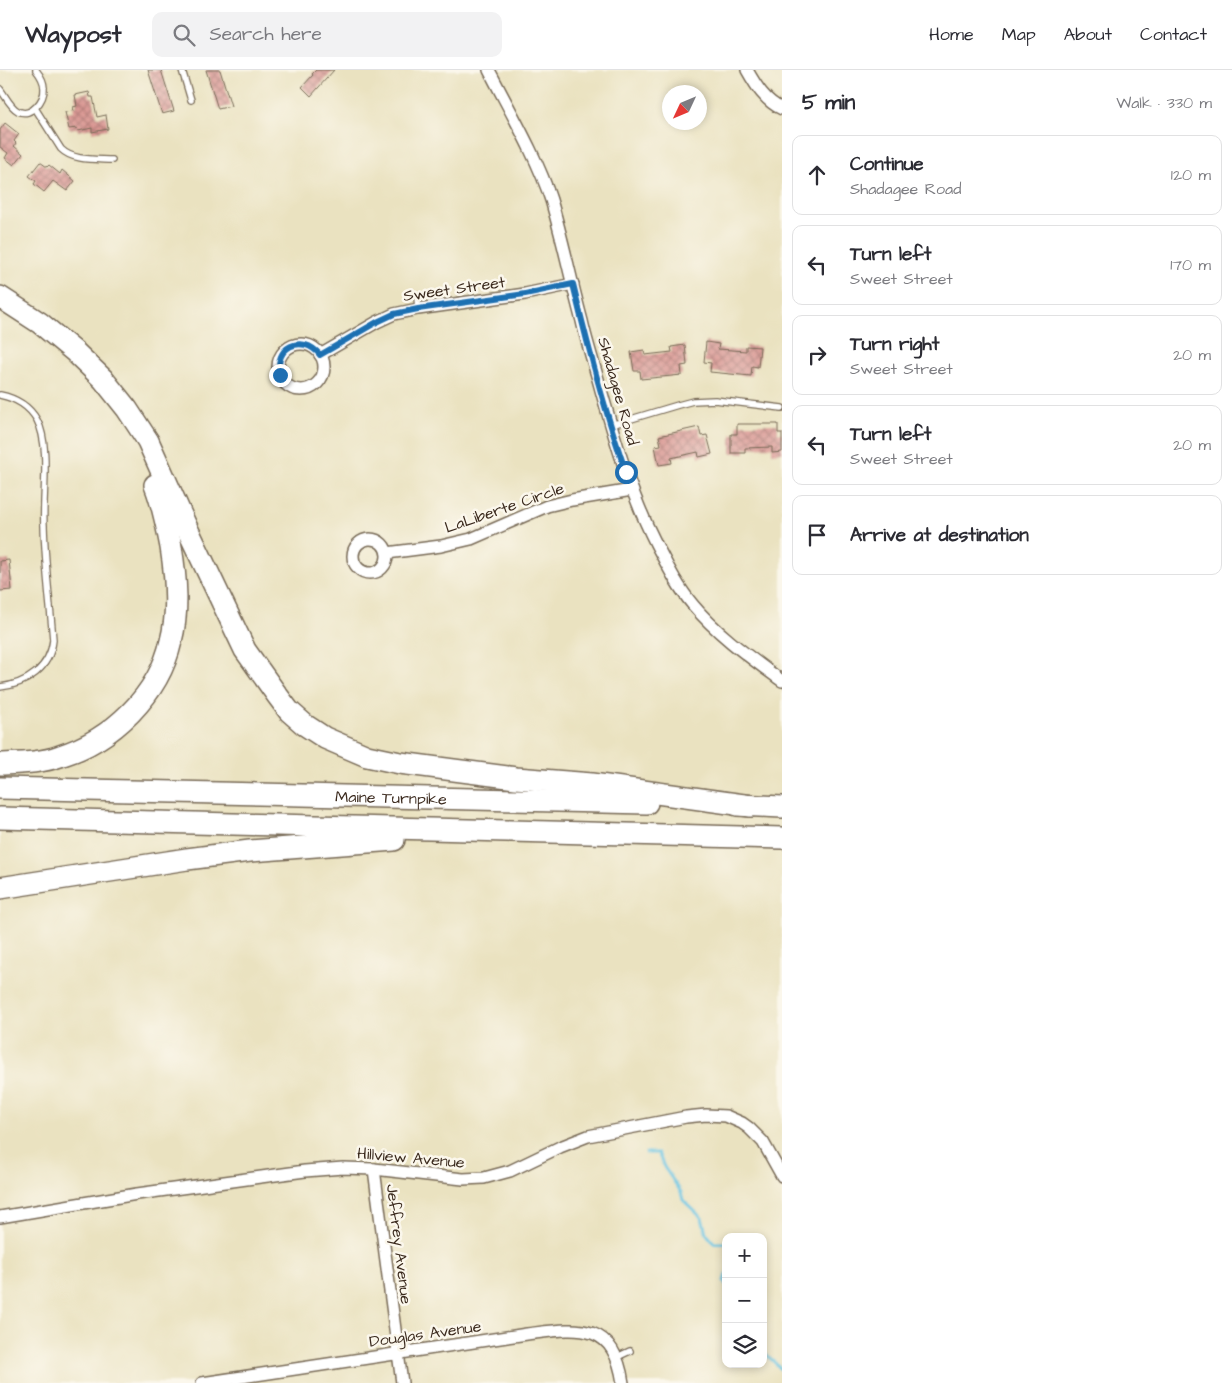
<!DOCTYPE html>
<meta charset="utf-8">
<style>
:root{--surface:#fff;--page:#f2f2f3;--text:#2b2b33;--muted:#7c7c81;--line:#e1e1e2}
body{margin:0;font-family:"Architects Daughter",sans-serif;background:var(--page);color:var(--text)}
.controls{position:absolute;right:15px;bottom:15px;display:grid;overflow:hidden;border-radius:10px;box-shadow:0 2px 8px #0003}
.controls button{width:45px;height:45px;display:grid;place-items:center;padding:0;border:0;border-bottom:1px solid var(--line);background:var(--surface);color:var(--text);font:25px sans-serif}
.compass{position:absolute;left:662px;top:15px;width:45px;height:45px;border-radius:50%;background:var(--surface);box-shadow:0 2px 8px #0003;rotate:226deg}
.stop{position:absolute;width:15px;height:15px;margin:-11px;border:4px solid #1f6fb2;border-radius:50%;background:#fff}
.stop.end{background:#1f6fb2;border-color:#fff;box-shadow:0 1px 5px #0008}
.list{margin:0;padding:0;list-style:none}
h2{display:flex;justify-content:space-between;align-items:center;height:65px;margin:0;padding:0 20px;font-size:21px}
h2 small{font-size:16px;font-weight:400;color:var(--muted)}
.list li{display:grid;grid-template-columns:32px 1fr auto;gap:15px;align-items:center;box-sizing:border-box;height:80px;margin:0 10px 10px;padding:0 10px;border:1px solid var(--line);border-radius:10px}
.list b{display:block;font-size:19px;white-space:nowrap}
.list p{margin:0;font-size:16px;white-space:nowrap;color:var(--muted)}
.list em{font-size:16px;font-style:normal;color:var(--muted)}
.icon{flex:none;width:28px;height:28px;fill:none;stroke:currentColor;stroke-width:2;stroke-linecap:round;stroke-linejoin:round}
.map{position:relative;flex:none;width:782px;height:1313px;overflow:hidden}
header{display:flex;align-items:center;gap:30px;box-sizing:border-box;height:70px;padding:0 25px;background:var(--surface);border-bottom:1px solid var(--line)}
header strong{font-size:24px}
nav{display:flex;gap:28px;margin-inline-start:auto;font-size:18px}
.search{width:350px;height:45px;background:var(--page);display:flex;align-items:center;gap:12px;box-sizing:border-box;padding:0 18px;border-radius:10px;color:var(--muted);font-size:19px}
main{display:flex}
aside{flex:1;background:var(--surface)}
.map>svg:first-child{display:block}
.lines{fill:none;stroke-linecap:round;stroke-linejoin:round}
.stream{stroke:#64c3e2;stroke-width:3}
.building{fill:url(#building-cross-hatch)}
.lane-casing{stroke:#786a57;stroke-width:8}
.street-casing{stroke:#786a57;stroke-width:14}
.highway-casing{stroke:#786a57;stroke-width:24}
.lane{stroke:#fff;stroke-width:5.5}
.street{stroke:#fff;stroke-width:11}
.highway{stroke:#fff;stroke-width:21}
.route{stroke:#1f6fb2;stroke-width:6}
.labels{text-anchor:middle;stroke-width:5;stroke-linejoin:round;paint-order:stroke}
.street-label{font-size:16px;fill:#3b2a1e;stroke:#fbf7ec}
</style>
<header>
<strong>Waypost</strong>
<div class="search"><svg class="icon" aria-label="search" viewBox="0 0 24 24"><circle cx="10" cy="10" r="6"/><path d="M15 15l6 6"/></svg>Search here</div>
<nav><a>Home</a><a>Map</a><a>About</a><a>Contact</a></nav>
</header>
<main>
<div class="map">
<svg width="782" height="1313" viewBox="0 0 782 1313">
<defs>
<pattern id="building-cross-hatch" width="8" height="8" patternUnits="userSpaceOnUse" patternTransform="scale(1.25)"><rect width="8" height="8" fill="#d99692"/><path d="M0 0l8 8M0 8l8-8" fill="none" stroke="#b17b77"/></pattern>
</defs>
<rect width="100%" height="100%" fill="#fbf7ec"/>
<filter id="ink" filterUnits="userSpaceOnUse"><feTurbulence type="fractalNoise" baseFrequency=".02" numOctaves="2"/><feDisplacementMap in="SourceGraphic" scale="10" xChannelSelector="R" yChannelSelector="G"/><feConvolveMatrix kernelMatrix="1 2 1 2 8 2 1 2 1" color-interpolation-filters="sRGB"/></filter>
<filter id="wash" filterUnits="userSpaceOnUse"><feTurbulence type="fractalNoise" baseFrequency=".0096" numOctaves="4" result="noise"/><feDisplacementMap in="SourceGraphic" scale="20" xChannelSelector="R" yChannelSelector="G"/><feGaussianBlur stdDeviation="1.12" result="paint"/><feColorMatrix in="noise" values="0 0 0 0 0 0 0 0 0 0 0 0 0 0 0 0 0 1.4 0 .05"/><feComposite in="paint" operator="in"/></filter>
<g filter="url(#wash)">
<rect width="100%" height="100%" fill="#eae2c0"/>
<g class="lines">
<g class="stream">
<polyline points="646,1083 658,1083 664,1097 681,1122 683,1130 702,1148 706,1163 714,1173 726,1173"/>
<polyline points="726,1205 724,1211 726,1215"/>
<polyline points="763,1281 782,1300"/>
</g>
</g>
<g id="blocks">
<g class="building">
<polygon points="148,0 161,0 174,41 162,44"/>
<polygon points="206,0 220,0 231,36 218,39"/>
<polygon points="316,0 334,0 311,26 302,17 313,5 312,4"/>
<polygon points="89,22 90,27 93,27 97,47 106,45 108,59 92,62 92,58 78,61 77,58 69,59 65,42 74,41 73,37 77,36 75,25"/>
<polygon points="5,53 19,64 14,71 16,73 14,76 23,84 14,95 5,88 8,83 0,77 0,60"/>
<polygon points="40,92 47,97 49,95 60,104 62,100 75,111 67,121 53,111 44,122 34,114 36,111 29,106"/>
<polygon points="706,272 719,274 718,279 746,281 746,276 760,277 758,297 752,296 751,306 710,302 711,293 704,292"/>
<polygon points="685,275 687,295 681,296 682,305 641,309 640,301 634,301 631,282 644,280 645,285 672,282 671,277"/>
<polygon points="737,354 778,354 778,363 782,363 782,382 772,383 772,377 745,378 745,383 731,383 731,364 737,364"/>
<polygon points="699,357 701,366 707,365 712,384 699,387 698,382 671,388 672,393 659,395 655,376 661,375 659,366"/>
<polygon points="9,490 12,520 0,521 0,491"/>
</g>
</g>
</g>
<g filter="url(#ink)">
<use href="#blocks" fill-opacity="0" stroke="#786a57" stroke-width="1"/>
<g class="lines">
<g class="lane-casing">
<g id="lane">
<polyline points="182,0 191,30"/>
<path d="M 0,19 C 5,25 10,37 18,41 C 31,48 45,30 44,18 C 44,12 40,5 36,0"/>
<path d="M 35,38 L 61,79 C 73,91 95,89 112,90"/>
<polyline points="417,227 418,239"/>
<path d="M 0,325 C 15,328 29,336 37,350 C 51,376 42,426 44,456 C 45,494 50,532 53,570 C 50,598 27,614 0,617"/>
<polyline points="611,355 678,335 693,331 715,330 782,338"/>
<polyline points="617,1287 630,1281"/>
</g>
</g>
<g class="street-casing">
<g id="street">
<path d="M 489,0 C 510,41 537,87 551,130 C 563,170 571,211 582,251 C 587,274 595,297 601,320 C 616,373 631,425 656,474 C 667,495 677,516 693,535 C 718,565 751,588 782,611"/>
<path d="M 747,0 C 756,16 765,31 782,39"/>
<circle cx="301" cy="297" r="23"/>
<polyline points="320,285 377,252 394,244 418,239 525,224 573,214"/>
<circle cx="370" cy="486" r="17"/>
<polyline points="387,483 441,476 471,469 547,436 572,430 632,420"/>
<polyline points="374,1099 402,1313"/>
<polyline points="0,1147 137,1124 305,1101 343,1098 374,1099 463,1109 484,1108 510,1101 560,1077 588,1066 686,1047 706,1045 726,1046 742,1053 749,1058 763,1072 782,1106"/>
<path d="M 202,1313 L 527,1264 C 577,1258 614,1250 623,1313"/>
</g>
</g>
<g class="highway-casing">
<g id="highway">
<polyline points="0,227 40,253 75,282 103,309 127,339 148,371 186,456 245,580 277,625 289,641 305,655 325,668 367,686 400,693 516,708 592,714 751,736"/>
<path d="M 0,694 C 20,693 41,693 60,686 C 112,670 159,625 171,571 C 179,541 176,508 171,477 C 167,456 163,435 155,415"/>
<path id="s1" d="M 0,718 L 647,733"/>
<polyline points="737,735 782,737"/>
<polyline points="0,748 782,768"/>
<polyline points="0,818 187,789 250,781 394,770"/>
</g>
</g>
<use href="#lane" class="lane"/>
<use href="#street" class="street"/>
<use href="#highway" class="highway"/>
</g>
</g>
<g class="lines" filter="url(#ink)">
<path class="route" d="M 280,305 C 273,277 302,263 320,285 L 377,252 L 394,244 L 418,239 L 525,224 L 573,214 C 588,277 604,340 626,402"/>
</g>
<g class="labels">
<g class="street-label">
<text transform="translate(454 218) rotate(-8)" y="6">Sweet Street</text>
<text transform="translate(619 321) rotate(74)" y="6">Shadagee Road</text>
<text transform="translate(504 437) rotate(-19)" y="6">LaLiberte Circle</text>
<text dy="6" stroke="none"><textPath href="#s1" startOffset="391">Maine Turnpike</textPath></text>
<text transform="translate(411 1087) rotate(5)" y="6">Hillview Avenue</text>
<text transform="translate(400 1174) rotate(83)" y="6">Jeffrey Avenue</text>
<text transform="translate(425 1263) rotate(-8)" y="6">Douglas Avenue</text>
</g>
</g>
</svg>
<div class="controls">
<button>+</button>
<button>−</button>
<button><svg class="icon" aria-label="layers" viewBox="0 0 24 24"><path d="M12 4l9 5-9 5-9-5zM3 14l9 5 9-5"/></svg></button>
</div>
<svg class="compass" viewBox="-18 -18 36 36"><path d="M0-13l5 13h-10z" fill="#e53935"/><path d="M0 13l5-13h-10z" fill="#7c7c81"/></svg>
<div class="stop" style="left:626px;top:402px"></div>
<div class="stop end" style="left:280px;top:305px"></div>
</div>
<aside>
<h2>5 min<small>Walk · 330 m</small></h2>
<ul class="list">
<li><svg class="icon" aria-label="ahead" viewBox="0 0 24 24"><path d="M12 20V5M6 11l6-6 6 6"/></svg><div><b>Continue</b><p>Shadagee Road</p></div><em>120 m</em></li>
<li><svg class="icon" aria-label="left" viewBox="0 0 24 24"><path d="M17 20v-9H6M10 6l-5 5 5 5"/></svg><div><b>Turn left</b><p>Sweet Street</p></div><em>170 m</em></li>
<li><svg class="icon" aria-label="right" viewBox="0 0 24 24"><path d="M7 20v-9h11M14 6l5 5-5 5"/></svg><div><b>Turn right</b><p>Sweet Street</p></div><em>20 m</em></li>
<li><svg class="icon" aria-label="left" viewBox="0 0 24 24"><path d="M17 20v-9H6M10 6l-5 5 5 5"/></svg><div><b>Turn left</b><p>Sweet Street</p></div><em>20 m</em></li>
<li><svg class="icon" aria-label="arrive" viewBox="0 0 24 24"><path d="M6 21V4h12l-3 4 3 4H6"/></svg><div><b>Arrive at destination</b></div></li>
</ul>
</aside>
</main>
